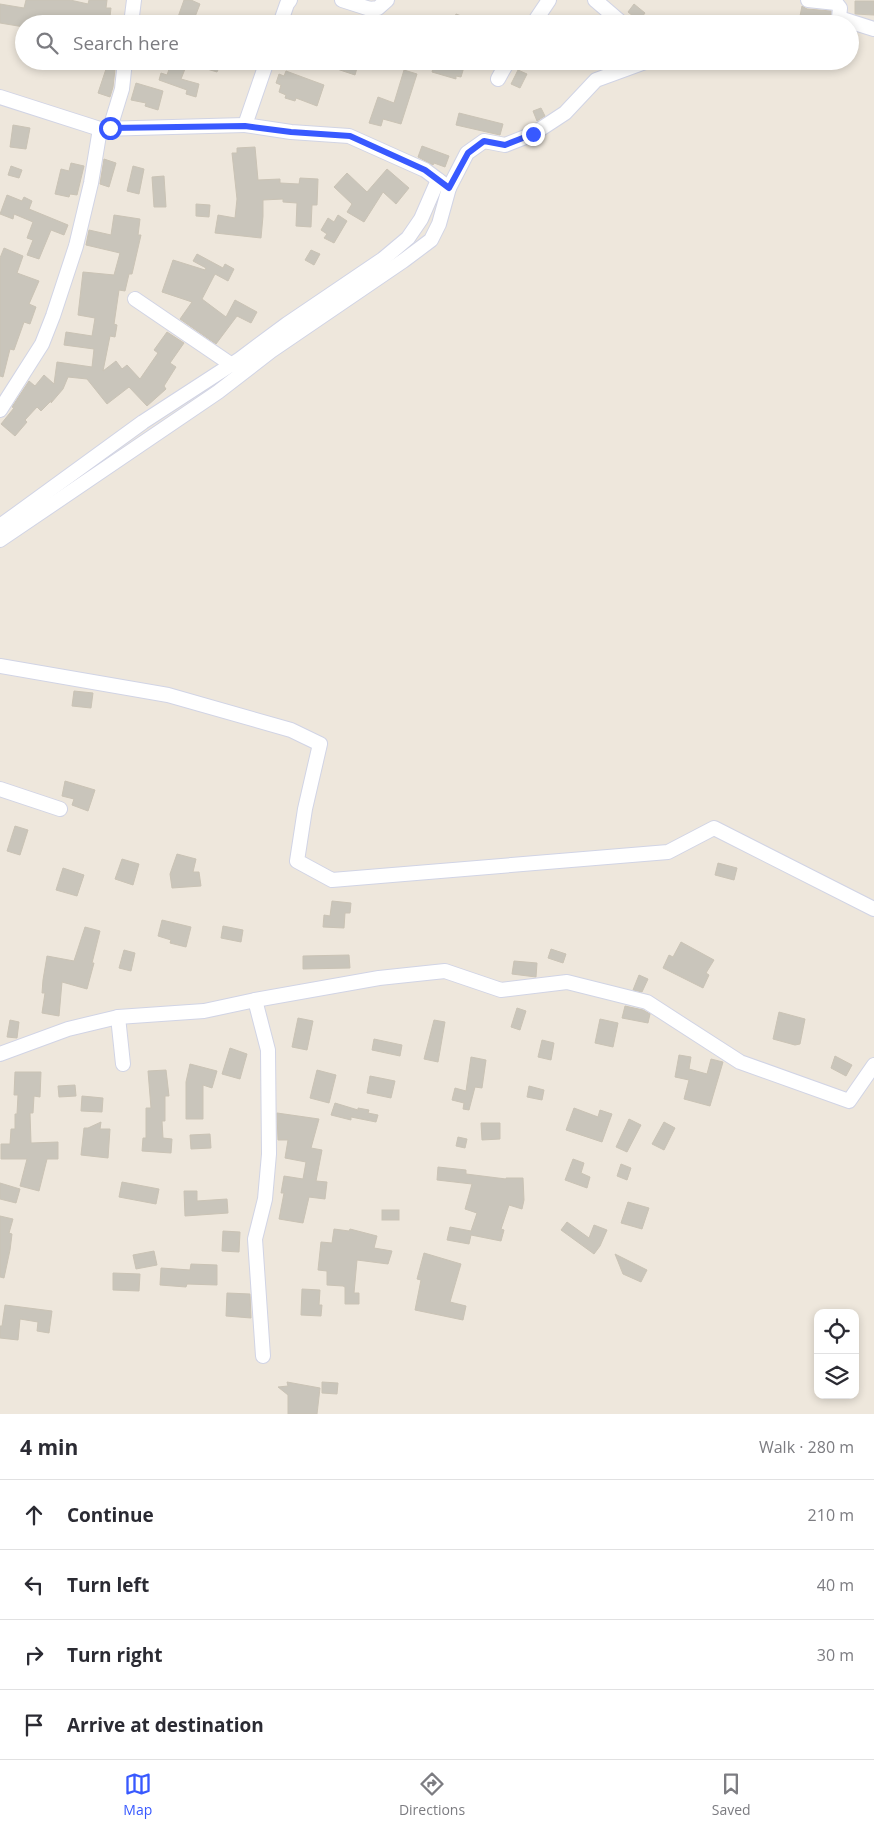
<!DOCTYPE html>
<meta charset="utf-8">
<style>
:root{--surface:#fff;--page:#f7f7f7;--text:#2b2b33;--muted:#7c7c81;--line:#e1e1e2;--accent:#3859ff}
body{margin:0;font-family:"Open Sans",sans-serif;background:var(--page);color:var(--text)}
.controls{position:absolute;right:15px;bottom:15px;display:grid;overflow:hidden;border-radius:10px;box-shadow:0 2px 8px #0003}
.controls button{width:45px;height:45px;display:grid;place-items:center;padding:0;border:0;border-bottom:1px solid var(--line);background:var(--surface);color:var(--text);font:25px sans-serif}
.stop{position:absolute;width:15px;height:15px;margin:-11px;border:4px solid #3859ff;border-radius:50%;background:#fff}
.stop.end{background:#3859ff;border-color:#fff;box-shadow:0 1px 5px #0008}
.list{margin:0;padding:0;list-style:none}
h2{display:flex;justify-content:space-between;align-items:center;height:65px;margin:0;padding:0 20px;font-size:21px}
h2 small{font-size:16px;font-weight:400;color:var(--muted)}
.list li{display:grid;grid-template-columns:32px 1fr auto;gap:15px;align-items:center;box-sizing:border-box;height:70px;padding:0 20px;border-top:1px solid var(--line)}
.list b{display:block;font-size:19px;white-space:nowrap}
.list em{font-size:16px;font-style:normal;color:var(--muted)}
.icon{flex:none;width:28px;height:28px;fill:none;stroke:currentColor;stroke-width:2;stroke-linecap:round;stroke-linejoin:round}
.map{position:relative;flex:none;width:874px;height:1414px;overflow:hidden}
.search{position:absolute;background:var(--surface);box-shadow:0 2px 8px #0003;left:15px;right:15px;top:15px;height:55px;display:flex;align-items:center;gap:12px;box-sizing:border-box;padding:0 18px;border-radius:28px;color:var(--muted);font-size:19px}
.sheet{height:345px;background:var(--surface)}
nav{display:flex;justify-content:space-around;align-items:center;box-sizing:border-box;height:70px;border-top:1px solid var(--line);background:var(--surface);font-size:14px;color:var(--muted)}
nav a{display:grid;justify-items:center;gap:2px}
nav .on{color:var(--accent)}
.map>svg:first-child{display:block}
.building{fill:#c9c5bb;stroke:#cac3b5}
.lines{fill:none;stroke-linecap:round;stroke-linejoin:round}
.minor-casing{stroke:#d1d4e5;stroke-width:16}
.minor{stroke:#fff;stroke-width:14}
.route{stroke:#3859ff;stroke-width:6}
</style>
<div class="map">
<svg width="874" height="1414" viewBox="0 0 874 1414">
<rect width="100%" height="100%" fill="#eee7dc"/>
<g class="building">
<polygon points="26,0 70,0 88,4 89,0 107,0 106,8 111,8 110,17 105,16 104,24 79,22 79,24 24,24 24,27 0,23 0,4 24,8"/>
<polygon points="184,0 191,0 200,4 193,22 178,17"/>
<polygon points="855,1 874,1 874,15 855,14"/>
<polygon points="634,4 645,13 639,21 628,12"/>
<polygon points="802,6 807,9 831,11 831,21 800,16"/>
<polygon points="456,14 480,23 480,24 452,24"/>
<polygon points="172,61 180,61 187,64 181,79 199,84 196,97 186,94 187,90 159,80 161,73 167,75"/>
<polygon points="210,61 222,61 217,72 207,69"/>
<polygon points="319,61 359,61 355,75 319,63"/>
<polygon points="435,61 462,61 460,66 464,67 461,77 456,76 456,79 432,72"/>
<polygon points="107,66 115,69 113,87 110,97 98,93"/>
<polygon points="404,70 417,74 401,124 383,119 381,126 369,123 378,97 394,103"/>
<polygon points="518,70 527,74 520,88 511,84"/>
<polygon points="286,71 324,85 317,106 296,98 295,101 285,98 286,95 279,92 281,85 276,83 279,74 284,76"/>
<polygon points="136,83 163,91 158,110 145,106 146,103 131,100"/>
<polygon points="541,108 545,116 537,121 533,111"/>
<polygon points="459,113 503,124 500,135 456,125"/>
<polygon points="13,125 30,128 26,149 10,147"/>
<polygon points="422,146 449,156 445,167 434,163 433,165 418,157"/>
<polygon points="255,147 258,180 280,179 280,183 299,184 300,178 318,179 317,205 312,205 311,227 296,226 297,203 283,202 283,199 263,200 263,216 261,238 215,233 218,215 235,218 237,199 232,153 237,153 237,148"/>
<polygon points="104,159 116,163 109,187 100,184"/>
<polygon points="71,163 84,166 77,195 70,194 69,197 55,194 61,169 69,171"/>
<polygon points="11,166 22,170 19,178 8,175"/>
<polygon points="133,166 144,169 139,194 127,191"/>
<polygon points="387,169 409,188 396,204 383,192 364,222 347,212 352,204 334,187 347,173 367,192"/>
<polygon points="164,176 166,207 154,207 152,177"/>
<polygon points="7,195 22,201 24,197 32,201 29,209 68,225 64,235 51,230 39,259 27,255 33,240 27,238 33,222 14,214 13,219 0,214"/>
<polygon points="196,204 210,205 209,217 196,216"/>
<polygon points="114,215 140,219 138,235 141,235 132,274 129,274 125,291 119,290 114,324 117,325 115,337 110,336 103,371 116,361 122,369 127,365 140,379 158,353 154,350 167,332 184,343 170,363 176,367 164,386 166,389 147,406 129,387 107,404 87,379 68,377 63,389 51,403 52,400 41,411 37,407 25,420 27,422 15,436 1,424 14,408 12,407 29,381 35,386 44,375 54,384 57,362 92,367 94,349 64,345 66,332 92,336 95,318 78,315 83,272 114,275 120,253 86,245 89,230 111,235"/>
<polygon points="338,215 347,221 334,243 324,238 327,234 321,230 328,218 334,222"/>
<polygon points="4,248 23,256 17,273 39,281 29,304 36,307 30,324 24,322 14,350 10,349 3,377 0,376 0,258"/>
<polygon points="311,250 320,254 314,265 305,260"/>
<polygon points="197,254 223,268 225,264 234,269 228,281 215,274 202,299 226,317 235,300 257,312 251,323 237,316 216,344 180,319 192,302 162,292 173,260 205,270 206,268 193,261"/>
<polygon points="74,691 93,693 91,708 72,706"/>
<polygon points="65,781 95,790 88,811 72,805 74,799 62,796"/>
<polygon points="15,826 28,830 20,855 7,851"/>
<polygon points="177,854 196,859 193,872 199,872 201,886 172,888 170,874"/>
<polygon points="122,859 139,864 133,885 115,879"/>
<polygon points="718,863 737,868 734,880 715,875"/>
<polygon points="63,868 84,875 77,896 56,890"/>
<polygon points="332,901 351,903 350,913 345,913 344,928 323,927 324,915 330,916"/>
<polygon points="162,920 191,927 186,947 170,943 171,940 158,936"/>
<polygon points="223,926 243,930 241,942 221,938"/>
<polygon points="85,927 100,931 92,963 94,963 87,989 62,982 59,1016 42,1013 45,993 42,993 43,980 47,956 74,961"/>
<polygon points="681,942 714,960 706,973 709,975 703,988 663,968 669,955 673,957"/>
<polygon points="551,949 566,954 563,963 548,958"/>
<polygon points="124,950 135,953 131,971 119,968"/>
<polygon points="349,955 350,968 303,969 303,956"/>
<polygon points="514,961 537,963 536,977 512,974"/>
<polygon points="639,975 648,979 642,992 633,990"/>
<polygon points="625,1006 643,1010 650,1014 648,1023 622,1018"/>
<polygon points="517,1008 526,1011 520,1030 511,1027"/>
<polygon points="779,1012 805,1019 800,1044 795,1045 773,1039"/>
<polygon points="298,1018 313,1021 307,1050 292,1047"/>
<polygon points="600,1019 618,1023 613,1047 595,1043"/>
<polygon points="10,1020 19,1022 17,1038 7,1037"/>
<polygon points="434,1020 445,1022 438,1062 424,1059"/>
<polygon points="374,1039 402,1045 400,1056 372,1050"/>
<polygon points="542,1040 554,1043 551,1060 538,1057"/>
<polygon points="230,1048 247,1054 240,1079 222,1074"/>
<polygon points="679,1055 691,1057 689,1069 707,1074 711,1059 723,1062 710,1106 684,1099 689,1080 675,1077"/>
<polygon points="835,1056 852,1065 846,1076 831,1068"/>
<polygon points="471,1057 486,1060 482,1088 475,1087 469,1110 463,1109 464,1103 452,1100 455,1088 466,1091"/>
<polygon points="190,1064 217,1071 212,1088 203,1085 203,1119 186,1119 186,1082"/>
<polygon points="166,1070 169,1096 165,1096 165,1121 162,1121 163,1138 172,1139 171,1153 142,1151 143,1138 146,1138 146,1108 151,1108 148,1071"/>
<polygon points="317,1070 336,1075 329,1103 310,1098"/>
<polygon points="15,1072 41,1072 40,1097 34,1096 33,1113 30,1113 31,1143 58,1142 58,1159 47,1159 39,1191 20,1186 27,1159 1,1159 1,1144 10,1144 11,1129 15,1129 15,1114 17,1114 18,1095 14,1095"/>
<polygon points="370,1076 395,1081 391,1098 367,1093"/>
<polygon points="75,1085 76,1096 59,1097 58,1086"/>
<polygon points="529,1086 544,1090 542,1100 527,1097"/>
<polygon points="82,1096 103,1098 102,1112 81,1111"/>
<polygon points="335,1103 358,1110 358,1108 369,1110 368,1113 378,1115 376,1122 351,1117 351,1120 331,1115"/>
<polygon points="574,1108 598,1117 600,1110 612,1114 602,1142 566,1130"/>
<polygon points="277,1113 319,1119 311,1148 322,1150 316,1181 327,1182 325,1199 309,1197 303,1223 279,1219 284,1193 281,1193 284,1176 303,1179 306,1162 285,1158 288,1140 278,1140"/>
<polygon points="629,1119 641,1125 627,1152 616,1147"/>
<polygon points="101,1122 100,1129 110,1129 108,1158 81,1155 84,1128 88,1128"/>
<polygon points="664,1122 675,1128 664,1150 652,1144"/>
<polygon points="481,1123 500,1123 500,1139 482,1140"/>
<polygon points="210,1134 211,1148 191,1149 190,1135"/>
<polygon points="458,1137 467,1139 465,1148 456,1146"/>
<polygon points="573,1159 584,1163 581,1173 590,1177 587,1188 565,1180"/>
<polygon points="621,1164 631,1168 627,1180 617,1176"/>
<polygon points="438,1167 466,1170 466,1174 506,1179 506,1178 523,1178 524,1200 522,1209 509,1205 501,1229 504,1230 501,1241 471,1235 469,1244 447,1240 450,1227 471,1231 477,1213 465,1209 472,1184 437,1180"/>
<polygon points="122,1182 159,1189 156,1204 119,1197"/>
<polygon points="0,1183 20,1189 16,1203 0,1199"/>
<polygon points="184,1191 197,1191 197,1201 227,1199 228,1213 185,1216"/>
<polygon points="628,1202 649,1208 642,1229 621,1223"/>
<rect x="382" y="1210" width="17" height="10"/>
<polygon points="0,1216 13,1219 9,1233 12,1234 10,1250 4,1278 0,1277"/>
<polygon points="567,1222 589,1238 594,1225 607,1230 600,1246 594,1254 561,1230"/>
<polygon points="334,1229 349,1231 350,1229 377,1236 374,1248 392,1251 388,1264 357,1260 354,1293 359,1293 359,1304 345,1304 345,1287 343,1286 327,1285 327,1271 318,1270 321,1242 332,1243"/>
<polygon points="223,1231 240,1232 239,1252 222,1251"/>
<polygon points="154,1251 157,1265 136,1269 133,1255"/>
<polygon points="424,1253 461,1264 450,1302 466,1306 463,1320 415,1310 421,1280 417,1279"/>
<polygon points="615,1254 647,1270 641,1282 623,1274"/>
<polygon points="191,1264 217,1265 217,1285 187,1284 186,1287 160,1285 161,1268 190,1270"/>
<polygon points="113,1273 140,1274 139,1291 113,1290"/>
<polygon points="302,1289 320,1290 319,1305 322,1305 321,1316 301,1315"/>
<polygon points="227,1293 250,1294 251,1318 226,1316"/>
<polygon points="5,1305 52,1311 49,1333 37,1331 38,1322 20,1319 18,1340 0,1338 0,1326 2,1326"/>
<polygon points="287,1382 320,1388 317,1414 288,1414 288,1395 278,1387 288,1386"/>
<polygon points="322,1382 338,1383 337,1394 322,1393"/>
</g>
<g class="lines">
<g class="minor-casing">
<g id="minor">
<polyline points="342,0 370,9 378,8 387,0"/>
<polyline points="595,0 623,24"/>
<polyline points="808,0 836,3 840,8 839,18 874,29"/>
<polyline points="131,24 134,0"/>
<polyline points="280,24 287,4 290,0"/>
<polyline points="533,24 549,0"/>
<polyline points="498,79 508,61"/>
<polyline points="0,97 100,129"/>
<polyline points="110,128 122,89 125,61"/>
<polyline points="449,188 467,153 484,141 505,145 533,134 565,113 596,80 648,61"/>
<polyline points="135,299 232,365"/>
<polyline points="0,410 42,344 53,316 76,246 91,183 100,129 245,125"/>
<polyline points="0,526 143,422 240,359 287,324 383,259 408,238 421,219 438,180"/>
<polyline points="0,540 218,392 271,351 403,261 431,240 439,224 449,188 425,170 349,136 291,132 245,125 267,61"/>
<polyline points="0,666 168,695 291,730 320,744 305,809 297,861 332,880 668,852 714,828 874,909"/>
<polyline points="0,789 60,809"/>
<polyline points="255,1000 268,1050 269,1154 265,1199 255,1239 263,1356"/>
<polyline points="118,1017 123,1064"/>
<polyline points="0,1054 68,1029 118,1017 204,1011 255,1000 379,978 445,971 501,990 567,982 647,1002 740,1062 849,1101 874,1065"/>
</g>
</g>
<use href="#minor" class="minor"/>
</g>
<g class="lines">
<polyline class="route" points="110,128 245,126 291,132 350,136 425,170 449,188 468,153 484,141 505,145 533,134"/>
</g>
</svg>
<div class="controls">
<button><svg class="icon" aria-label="locate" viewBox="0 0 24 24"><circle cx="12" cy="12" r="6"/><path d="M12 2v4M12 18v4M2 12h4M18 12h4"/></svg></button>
<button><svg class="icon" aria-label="layers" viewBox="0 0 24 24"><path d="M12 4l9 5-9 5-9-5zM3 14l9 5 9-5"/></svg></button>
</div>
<div class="stop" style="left:110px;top:128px"></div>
<div class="stop end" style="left:533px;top:134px"></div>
<div class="search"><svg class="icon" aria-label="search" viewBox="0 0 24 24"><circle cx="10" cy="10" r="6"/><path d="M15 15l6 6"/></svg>Search here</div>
</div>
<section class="sheet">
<h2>4 min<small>Walk · 280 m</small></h2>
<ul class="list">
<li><svg class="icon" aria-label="ahead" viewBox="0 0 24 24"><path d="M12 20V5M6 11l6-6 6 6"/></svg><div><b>Continue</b></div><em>210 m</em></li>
<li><svg class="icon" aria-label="left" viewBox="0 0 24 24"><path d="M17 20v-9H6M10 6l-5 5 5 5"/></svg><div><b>Turn left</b></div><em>40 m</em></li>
<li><svg class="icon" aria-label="right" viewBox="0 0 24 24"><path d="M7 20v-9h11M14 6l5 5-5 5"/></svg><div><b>Turn right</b></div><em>30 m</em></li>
<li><svg class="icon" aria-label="arrive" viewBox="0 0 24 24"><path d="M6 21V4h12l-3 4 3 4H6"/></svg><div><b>Arrive at destination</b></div></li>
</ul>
</section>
<nav>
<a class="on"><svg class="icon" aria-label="map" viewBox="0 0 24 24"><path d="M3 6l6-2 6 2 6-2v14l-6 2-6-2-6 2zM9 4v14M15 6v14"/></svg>Map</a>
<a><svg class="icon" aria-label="directions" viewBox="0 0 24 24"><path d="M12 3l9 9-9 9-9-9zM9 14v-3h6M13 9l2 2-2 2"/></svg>Directions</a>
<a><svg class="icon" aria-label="saved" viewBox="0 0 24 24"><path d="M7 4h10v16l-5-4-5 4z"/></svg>Saved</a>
</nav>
